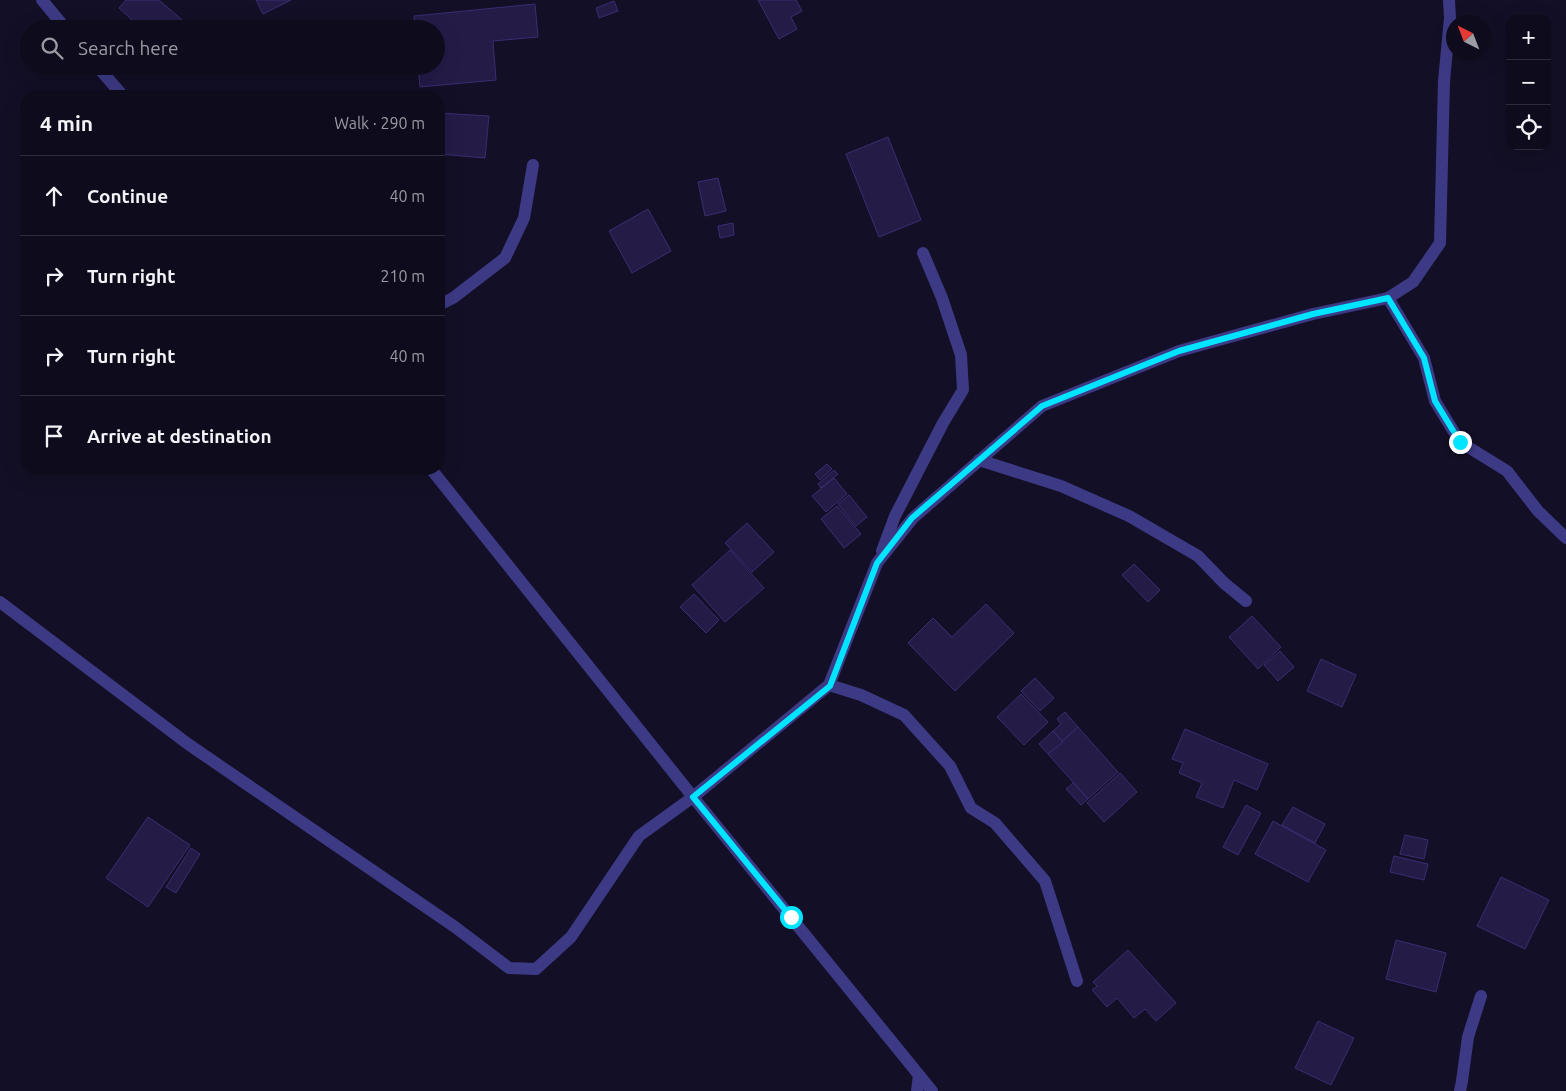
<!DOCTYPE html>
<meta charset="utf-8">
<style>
:root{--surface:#0e0b1c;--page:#171425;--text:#f1f3f6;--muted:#9b9ba3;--line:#2e2b3b}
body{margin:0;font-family:Ubuntu,sans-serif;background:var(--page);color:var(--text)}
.controls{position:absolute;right:15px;top:15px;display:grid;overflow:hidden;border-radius:10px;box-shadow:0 5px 20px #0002}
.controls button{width:45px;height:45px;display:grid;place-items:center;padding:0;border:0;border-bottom:1px solid var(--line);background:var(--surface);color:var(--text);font:25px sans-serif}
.compass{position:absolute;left:1446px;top:15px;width:45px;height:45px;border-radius:50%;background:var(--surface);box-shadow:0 5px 20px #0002;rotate:318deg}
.stop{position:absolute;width:15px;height:15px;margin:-11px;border:4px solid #00e5ff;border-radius:50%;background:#fff}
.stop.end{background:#00e5ff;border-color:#fff;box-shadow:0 1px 5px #0008}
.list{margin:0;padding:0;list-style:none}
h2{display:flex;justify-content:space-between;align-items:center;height:65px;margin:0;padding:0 20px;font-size:21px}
h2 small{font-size:16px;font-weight:400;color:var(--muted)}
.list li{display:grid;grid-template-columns:32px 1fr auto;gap:15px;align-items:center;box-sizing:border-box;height:80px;padding:0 20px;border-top:1px solid var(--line)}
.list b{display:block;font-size:19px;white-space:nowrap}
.list em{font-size:16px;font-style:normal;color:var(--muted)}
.icon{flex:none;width:28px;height:28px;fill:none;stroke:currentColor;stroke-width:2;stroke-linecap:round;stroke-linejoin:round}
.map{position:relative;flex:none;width:1566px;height:1091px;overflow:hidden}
.search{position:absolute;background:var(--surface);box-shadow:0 5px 20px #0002;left:20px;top:20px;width:425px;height:55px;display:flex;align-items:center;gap:12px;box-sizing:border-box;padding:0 18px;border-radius:28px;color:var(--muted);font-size:19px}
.panel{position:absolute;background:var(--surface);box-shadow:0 5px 20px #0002;left:20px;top:90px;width:425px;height:385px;border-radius:20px}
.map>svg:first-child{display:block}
.building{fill:#241b47;stroke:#3b2d73}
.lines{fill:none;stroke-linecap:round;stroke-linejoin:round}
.service{stroke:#3d3a85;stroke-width:12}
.minor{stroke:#3d3a85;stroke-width:12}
.route{stroke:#00e5ff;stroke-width:6}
</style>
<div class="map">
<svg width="1566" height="1091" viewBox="0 0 1566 1091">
<rect width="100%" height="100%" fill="#130f26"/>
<g class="building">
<polygon points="126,0 159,0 189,26 187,29 142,29 119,8"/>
<polygon points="256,0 291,0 263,14"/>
<polygon points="758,0 796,0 802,11 791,17 797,29 779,39"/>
<polygon points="614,1 618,11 599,18 596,8"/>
<polygon points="535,4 538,37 493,41 496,80 420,87 418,66 436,66 436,29 415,29 414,16"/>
<polygon points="439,113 489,116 485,158 439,154"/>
<polygon points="888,137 921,220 879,237 846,154"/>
<polygon points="718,178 726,211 705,216 698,182"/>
<polygon points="648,209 671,251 632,273 609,231"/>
<polygon points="733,223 734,235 720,238 718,226"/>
<polygon points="827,464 832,469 820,480 815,474"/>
<polygon points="834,470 838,474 821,488 818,484"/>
<polygon points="834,478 847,494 826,512 812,496"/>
<polygon points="849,495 867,517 856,526 838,504"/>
<polygon points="837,506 861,534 844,548 821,519"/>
<polygon points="747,523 774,552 752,572 725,543"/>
<polygon points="730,550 764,588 725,622 692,585"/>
<polygon points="1134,564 1160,590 1148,602 1122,575"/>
<polygon points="694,594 719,620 706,633 680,607"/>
<polygon points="986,604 1014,633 955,691 908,643 933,618 952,637"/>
<polygon points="1252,616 1281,647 1258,669 1229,637"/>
<polygon points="1280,651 1294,667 1278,681 1264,665"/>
<polygon points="1321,659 1356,675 1342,707 1307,691"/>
<polygon points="1035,678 1054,698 1040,711 1021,691"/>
<polygon points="1021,694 1048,722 1024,745 997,717"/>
<polygon points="1065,712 1078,727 1063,742 1053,731 1061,724 1057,719"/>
<polygon points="1078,727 1118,772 1088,799 1048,754"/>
<polygon points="1185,729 1268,764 1257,790 1234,780 1223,808 1196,797 1202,783 1179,773 1183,763 1172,759"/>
<polygon points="1053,731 1063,742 1048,754 1039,744"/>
<polygon points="1120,773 1137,792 1104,822 1087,803"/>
<polygon points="1073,783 1088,799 1081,805 1066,789"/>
<polygon points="1246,805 1261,813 1238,855 1223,847"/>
<polygon points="1293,807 1325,824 1315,843 1282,825"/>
<polygon points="148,817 190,845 148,907 106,878"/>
<polygon points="1273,821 1326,850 1308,882 1255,854"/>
<polygon points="1405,835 1428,840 1424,859 1400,854"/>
<polygon points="191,848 200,854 176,893 166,887"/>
<polygon points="1394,856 1428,864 1424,880 1390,872"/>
<polygon points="1501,877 1549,900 1525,949 1477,926"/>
<polygon points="1396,940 1446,953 1436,992 1386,979"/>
<polygon points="1128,950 1176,1003 1156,1021 1145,1009 1134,1018 1117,998 1107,1007 1092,990 1097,986 1093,982"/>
<polygon points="1318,1021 1354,1038 1331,1085 1295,1068"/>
</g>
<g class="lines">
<g class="service">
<polyline points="1388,298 1413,282 1440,243 1444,81 1450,18 1449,0"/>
<polyline points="439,305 453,298 505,258 524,218 533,165"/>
<polyline points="979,460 1061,486 1129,516 1198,556 1224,583 1246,601"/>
<polyline points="882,551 895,516 943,423 963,390 961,355 942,298 923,253"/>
<polyline points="0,602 188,744 455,927 509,968 536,969 571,937 639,836 693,797 829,685 877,563 913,518 1042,406 1179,351 1313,314 1388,298 1424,358 1435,401 1460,442 1507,471 1538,511 1566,538"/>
<polyline points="829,685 861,695 904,715 950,766 971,808 995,823 1045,881 1077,981"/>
<polyline points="917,1091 919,1075"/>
<polyline points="1460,1091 1462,1081 1468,1037 1481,996"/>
</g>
<g class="minor">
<polyline points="42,0 66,29"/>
<polyline points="97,66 123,96"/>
<polyline points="431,469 693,797 932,1091"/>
</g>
</g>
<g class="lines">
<polyline class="route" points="791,917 693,797 830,686 877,563 912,518 1042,406 1179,351 1313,314 1388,298 1424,358 1435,401 1460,442"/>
</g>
</svg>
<div class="controls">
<button>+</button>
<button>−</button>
<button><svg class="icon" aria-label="locate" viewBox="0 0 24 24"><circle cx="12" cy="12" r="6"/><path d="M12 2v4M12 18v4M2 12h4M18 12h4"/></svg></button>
</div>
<svg class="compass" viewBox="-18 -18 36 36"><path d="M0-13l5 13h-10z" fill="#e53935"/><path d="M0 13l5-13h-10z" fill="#9b9ba3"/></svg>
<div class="stop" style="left:791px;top:917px"></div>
<div class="stop end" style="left:1460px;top:442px"></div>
<div class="search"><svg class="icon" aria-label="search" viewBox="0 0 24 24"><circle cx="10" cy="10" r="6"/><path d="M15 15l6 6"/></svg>Search here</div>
<section class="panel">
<h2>4 min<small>Walk · 290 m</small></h2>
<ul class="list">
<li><svg class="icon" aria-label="ahead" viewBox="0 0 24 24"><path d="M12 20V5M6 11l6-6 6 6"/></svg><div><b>Continue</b></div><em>40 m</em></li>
<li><svg class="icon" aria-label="right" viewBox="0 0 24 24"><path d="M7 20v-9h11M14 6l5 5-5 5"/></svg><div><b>Turn right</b></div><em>210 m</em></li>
<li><svg class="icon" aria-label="right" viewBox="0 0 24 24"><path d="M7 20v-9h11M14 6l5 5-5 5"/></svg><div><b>Turn right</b></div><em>40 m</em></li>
<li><svg class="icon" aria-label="arrive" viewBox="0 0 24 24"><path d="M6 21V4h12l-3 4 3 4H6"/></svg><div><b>Arrive at destination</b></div></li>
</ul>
</section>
</div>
